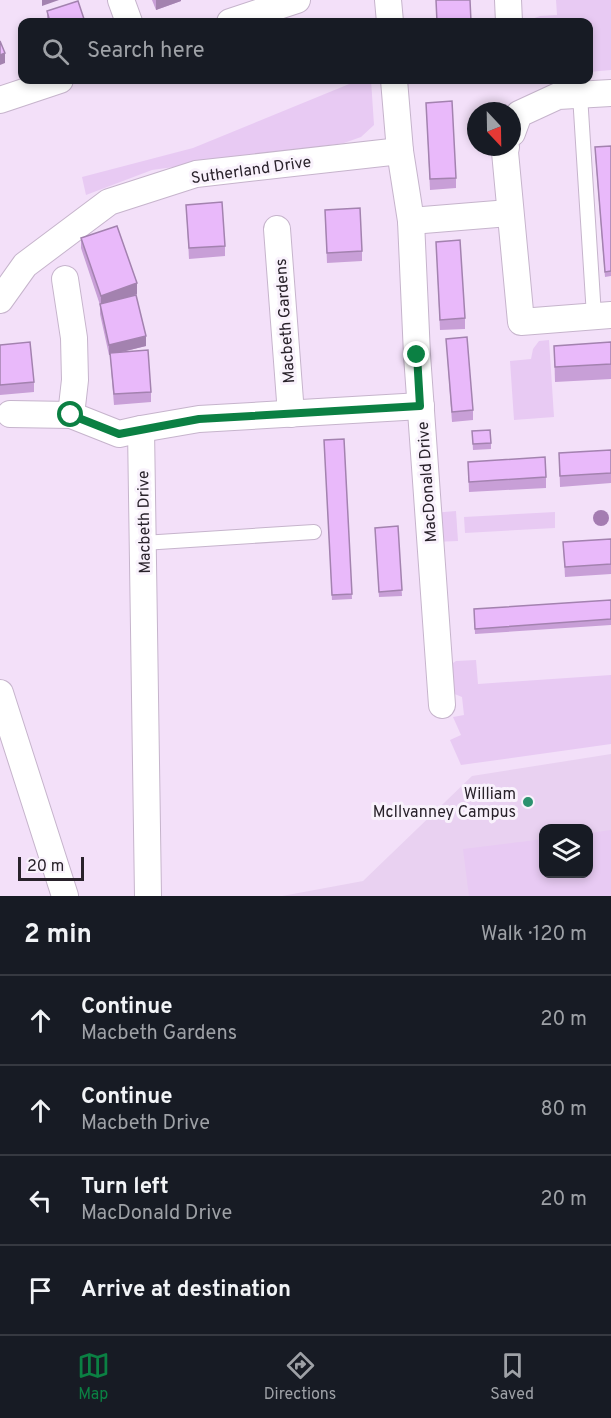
<!DOCTYPE html>
<meta charset="utf-8">
<style>
:root{--surface:#171b24;--page:#20242c;--text:#f1f3f6;--muted:#9ea1a6;--line:#363941;--accent:#0b8043}
body{margin:0;font-family:Overpass,sans-serif;background:var(--page);color:var(--text)}
.controls{position:absolute;right:18px;bottom:18px;display:grid;overflow:hidden;border-radius:12px;box-shadow:0 3px 9px #0003}
.controls button{width:54px;height:54px;display:grid;place-items:center;padding:0;border:0;border-bottom:2px solid var(--line);background:var(--surface);color:var(--text);font:30px sans-serif}
.compass{position:absolute;left:467px;top:102px;width:54px;height:54px;border-radius:50%;background:var(--surface);box-shadow:0 3px 9px #0003;rotate:158deg}
.scale{position:absolute;left:18px;bottom:15px;width:66px;box-sizing:border-box;padding-left:6px;border:3px solid #29222b;border-top:0;font-size:16px;line-height:21px;white-space:nowrap;color:#29222b;-webkit-text-stroke:4px #f9f2fc;paint-order:stroke}
.stop{position:absolute;width:18px;height:18px;margin:-14px;border:4px solid #0b8043;border-radius:50%;background:#fff}
.stop.end{background:#0b8043;border-color:#fff;box-shadow:0 2px 6px #0008}
.list{margin:0;padding:0;list-style:none}
h2{display:flex;justify-content:space-between;align-items:center;height:78px;margin:0;padding:0 24px;font-size:26px}
h2 small{font-size:20px;font-weight:400;color:var(--muted)}
.list li{display:grid;grid-template-columns:39px 1fr auto;gap:18px;align-items:center;box-sizing:border-box;height:90px;padding:0 24px;border-top:2px solid var(--line)}
.list b{display:block;font-size:22px;white-space:nowrap}
.list p{margin:0;font-size:20px;white-space:nowrap;color:var(--muted)}
.list em{font-size:20px;font-style:normal;color:var(--muted)}
.icon{flex:none;width:33px;height:33px;fill:none;stroke:currentColor;stroke-width:2;stroke-linecap:round;stroke-linejoin:round}
.map{position:relative;flex:none;width:611px;height:896px;overflow:hidden}
.search{position:absolute;background:var(--surface);box-shadow:0 3px 9px #0003;left:18px;right:18px;top:18px;height:66px;display:flex;align-items:center;gap:15px;box-sizing:border-box;padding:0 21px;border-radius:12px;color:var(--muted);font-size:22px}
.sheet{height:438px;background:var(--surface)}
nav{display:flex;justify-content:space-around;align-items:center;box-sizing:border-box;height:84px;border-top:2px solid var(--line);background:var(--surface);font-size:16px;color:var(--muted)}
nav a{display:grid;justify-items:center;gap:3px}
nav .on{color:var(--accent)}
.map>svg:first-child{display:block}
.built{fill:#e9d1f1;fill-rule:evenodd}
.green{fill:#e8caf3}
.lines{fill:none;stroke-linecap:round;stroke-linejoin:round}
.service-casing{stroke:#c6b4cc;stroke-width:16}
.minor-casing{stroke:#c6b4cc;stroke-width:28}
.service{stroke:#fff;stroke-width:14}
.minor{stroke:#fff;stroke-width:26}
.tree{fill:#a47cb1}
.wall{fill:#c89fd7}
.shaded-wall{fill:#a382af}
.building{fill:#e9b9fa;stroke:#a382af;stroke-width:1.5}
.route{stroke:#0b8043;stroke-width:8}
.poi-dot{fill:#2b926f;stroke:#f9f2fc;stroke-width:2}
.labels{text-anchor:middle;stroke-width:6;stroke-linejoin:round;paint-order:stroke}
.street-label{font-size:16px;fill:#29222b;stroke:#f9f2fc}
.poi-label{font-size:16px;fill:#29222b;stroke:#f9f2fc;text-anchor:end}
</style>
<div class="map">
<svg width="611" height="896" viewBox="0 0 611 896">
<rect width="100%" height="100%" fill="#f3e0f9"/>
<path class="built" d="M 611,754 L 611,896 L 282,896 L 363,881 L 472,776 ZM 544,828 L 588,828 L 588,874 L 544,874 Z"/>
<g class="green">
<polygon points="556,0 611,0 611,70 589,72 588,22 528,22 529,20 540,16 557,15"/>
<polygon points="359,80 371,80 374,125 361,137 344,143 152,170 86,195 82,177 193,148"/>
<polygon points="549,340 554,417 514,420 510,361 531,359 533,349 539,341"/>
<polygon points="456,511 458,541 434,542 432,513"/>
<polygon points="555,512 555,528 465,533 464,517"/>
<polygon points="476,660 478,684 611,675 611,744 461,765 450,740 461,735 453,717 464,715 462,697 447,691 444,669 456,661"/>
<polygon points="611,830 611,896 469,896 463,849 543,839 544,874 588,874 589,833"/>
</g>
<g class="lines">
<g class="service-casing">
<g id="service">
<polyline points="580,95 594,316"/>
<polyline points="143,543 314,532"/>
</g>
</g>
<g class="minor-casing">
<g id="minor">
<polyline points="121,0 129,22"/>
<polyline points="388,0 390,22"/>
<polyline points="508,0 509,22"/>
<polyline points="230,22 297,0"/>
<polyline points="394,80 400,151 411,221 417,355 442,705"/>
<polyline points="0,100 60,80"/>
<polyline points="512,133 519,114 558,96 611,93"/>
<polyline points="506,147 505,152 521,322 611,315"/>
<polyline points="411,221 509,213"/>
<polyline points="277,229 291,414"/>
<polyline points="65,279 74,338 75,380 71,415"/>
<polyline points="0,300 25,265 109,202 196,174 400,151"/>
<polyline points="10,414 71,415 119,434 141,429"/>
<polyline points="0,693 65,896"/>
<polyline points="148,896 141,429 199,419 421,406"/>
</g>
</g>
<use href="#service" class="service"/>
<use href="#minor" class="minor"/>
</g>
<circle class="tree" cx="601" cy="518" r="8"/>
<g class="wall">
<polygon points="152,0 181,0 181,1 156,10"/>
<polygon points="47,11 85,22 47,22"/>
<polygon points="426,103 456,178 456,188 430,190"/>
<polygon points="611,146 611,276 605,277 595,152"/>
<polygon points="186,205 225,246 225,256 189,259"/>
<polygon points="325,210 362,251 362,261 327,263"/>
<polygon points="81,238 137,294 121,299 146,346 122,352 151,392 151,402 114,405 110,355 109,355 100,314 100,305 81,248"/>
<polygon points="436,242 465,318 465,329 440,330"/>
<polygon points="446,339 473,410 473,420 452,422"/>
<polygon points="611,342 611,379 555,382 554,346"/>
<polygon points="0,345 34,382 34,392 0,395"/>
<polygon points="472,431 491,443 491,449 473,450"/>
<polygon points="344,439 352,599 332,600 324,440"/>
<polygon points="611,450 611,483 560,487 559,453"/>
<polygon points="468,462 546,477 546,488 469,492"/>
<polygon points="398,526 402,596 379,597 375,528"/>
<polygon points="611,539 611,574 565,577 563,542"/>
<polygon points="611,600 611,625 475,634 474,609"/>
</g>
<g class="shaded-wall">
<polygon points="42,0 59,0 42,6"/>
<polygon points="156,0 181,0 181,1 156,10"/>
<polygon points="5,53 5,63 0,65 0,55"/>
<polygon points="137,283 137,294 101,306 101,296"/>
<polygon points="146,336 146,346 109,355 109,345"/>
</g>
<g class="building">
<polygon points="436,0 470,0 471,22 437,22"/>
<polygon points="78,1 85,22 50,22 47,11"/>
<polygon points="0,41 5,53 0,55"/>
<polygon points="452,101 456,178 430,179 426,103"/>
<polygon points="611,146 611,271 605,272 595,147"/>
<polygon points="222,202 225,246 189,248 186,205"/>
<polygon points="360,208 362,251 327,253 325,210"/>
<polygon points="117,226 137,283 101,296 81,238"/>
<polygon points="460,240 465,318 440,320 436,242"/>
<polygon points="136,295 146,336 109,345 100,304"/>
<polygon points="467,337 473,410 452,412 446,339"/>
<polygon points="30,342 34,382 0,385 0,345"/>
<polygon points="611,342 611,364 555,367 554,346"/>
<polygon points="148,350 151,392 114,394 110,353"/>
<polygon points="490,430 491,443 473,444 472,431"/>
<polygon points="344,439 352,594 332,595 324,440"/>
<polygon points="611,450 611,473 560,476 559,453"/>
<polygon points="545,457 546,477 469,482 468,462"/>
<polygon points="398,526 402,590 379,592 375,528"/>
<polygon points="611,539 611,564 565,567 563,542"/>
<polygon points="611,600 611,619 475,629 474,609"/>
</g>
<g class="lines">
<polyline class="route" points="71,415 119,434 199,419 420,406 417,355"/>
</g>
<circle class="poi-dot" cx="528" cy="802" r="6"/>
<g class="labels">
<g class="street-label">
<text transform="translate(251 169) rotate(-8)" y="6">Sutherland Drive</text>
<text transform="translate(284 321) rotate(-94)" y="6">Macbeth Gardens</text>
<text transform="translate(426 482) rotate(-94)" y="6">MacDonald Drive</text>
<text transform="translate(143 522) rotate(-91)" y="6">Macbeth Drive</text>
</g>
<g class="poi-label">
<text x="516" y="799">William<tspan x="516" dy="18">McIlvanney Campus</tspan></text>
</g>
</g>
</svg>
<div class="controls">
<button><svg class="icon" aria-label="layers" viewBox="0 0 24 24"><path d="M12 4l9 5-9 5-9-5zM3 14l9 5 9-5"/></svg></button>
</div>
<svg class="compass" viewBox="-18 -18 36 36"><path d="M0-13l5 13h-10z" fill="#e53935"/><path d="M0 13l5-13h-10z" fill="#9ea1a6"/></svg>
<div class="scale">20 m</div>
<div class="stop" style="left:71px;top:415px"></div>
<div class="stop end" style="left:417px;top:355px"></div>
<div class="search"><svg class="icon" aria-label="search" viewBox="0 0 24 24"><circle cx="10" cy="10" r="6"/><path d="M15 15l6 6"/></svg>Search here</div>
</div>
<section class="sheet">
<h2>2 min<small>Walk · 120 m</small></h2>
<ul class="list">
<li><svg class="icon" aria-label="ahead" viewBox="0 0 24 24"><path d="M12 20V5M6 11l6-6 6 6"/></svg><div><b>Continue</b><p>Macbeth Gardens</p></div><em>20 m</em></li>
<li><svg class="icon" aria-label="ahead" viewBox="0 0 24 24"><path d="M12 20V5M6 11l6-6 6 6"/></svg><div><b>Continue</b><p>Macbeth Drive</p></div><em>80 m</em></li>
<li><svg class="icon" aria-label="left" viewBox="0 0 24 24"><path d="M17 20v-9H6M10 6l-5 5 5 5"/></svg><div><b>Turn left</b><p>MacDonald Drive</p></div><em>20 m</em></li>
<li><svg class="icon" aria-label="arrive" viewBox="0 0 24 24"><path d="M6 21V4h12l-3 4 3 4H6"/></svg><div><b>Arrive at destination</b></div></li>
</ul>
</section>
<nav>
<a class="on"><svg class="icon" aria-label="map" viewBox="0 0 24 24"><path d="M3 6l6-2 6 2 6-2v14l-6 2-6-2-6 2zM9 4v14M15 6v14"/></svg>Map</a>
<a><svg class="icon" aria-label="directions" viewBox="0 0 24 24"><path d="M12 3l9 9-9 9-9-9zM9 14v-3h6M13 9l2 2-2 2"/></svg>Directions</a>
<a><svg class="icon" aria-label="saved" viewBox="0 0 24 24"><path d="M7 4h10v16l-5-4-5 4z"/></svg>Saved</a>
</nav>
